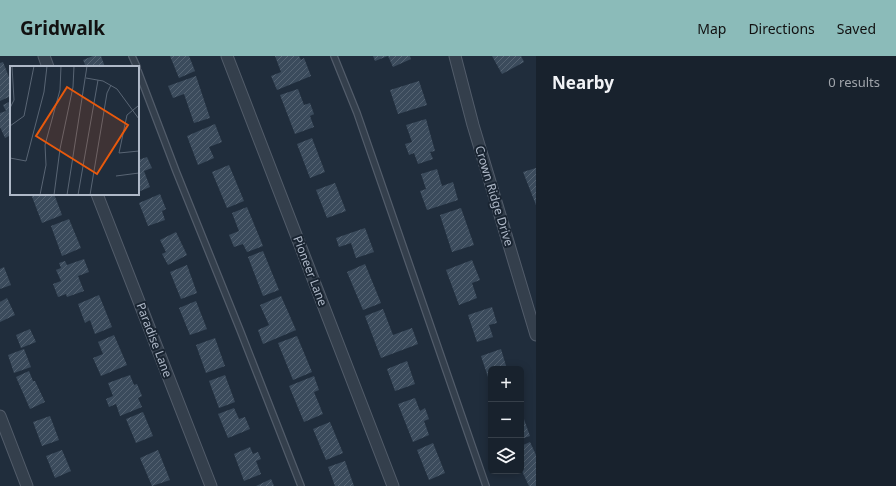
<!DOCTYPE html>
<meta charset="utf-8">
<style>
:root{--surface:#18222d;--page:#252f39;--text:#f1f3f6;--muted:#9fa4aa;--line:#363f49;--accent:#8bbbb9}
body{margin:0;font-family:"Noto Sans",sans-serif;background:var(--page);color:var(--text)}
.controls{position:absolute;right:12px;bottom:12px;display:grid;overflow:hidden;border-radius:6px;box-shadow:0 2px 10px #0003}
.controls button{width:36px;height:36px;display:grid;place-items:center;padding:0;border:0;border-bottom:1px solid var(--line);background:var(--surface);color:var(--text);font:20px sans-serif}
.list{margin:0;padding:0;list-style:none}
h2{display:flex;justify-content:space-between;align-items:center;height:52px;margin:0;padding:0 16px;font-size:17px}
h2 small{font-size:13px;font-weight:400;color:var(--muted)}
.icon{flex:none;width:22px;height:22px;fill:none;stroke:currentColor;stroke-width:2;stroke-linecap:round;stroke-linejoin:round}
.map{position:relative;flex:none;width:536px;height:430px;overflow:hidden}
header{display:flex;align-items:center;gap:24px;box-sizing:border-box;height:56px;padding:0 20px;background:var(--accent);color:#111}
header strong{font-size:19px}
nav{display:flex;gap:22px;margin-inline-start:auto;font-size:14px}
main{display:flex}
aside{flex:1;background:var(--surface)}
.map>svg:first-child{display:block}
.building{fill:url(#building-hatch)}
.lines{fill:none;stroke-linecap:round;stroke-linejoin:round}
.service-casing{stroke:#525c6a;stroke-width:8}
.minor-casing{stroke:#525c6a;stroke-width:13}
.service{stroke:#343f4c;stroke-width:5.5}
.minor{stroke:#343f4c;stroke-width:11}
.labels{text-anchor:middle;stroke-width:4;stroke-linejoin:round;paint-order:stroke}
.street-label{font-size:12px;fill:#afb9c8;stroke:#192431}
.inset-road{fill:none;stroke:#596574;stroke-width:1}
.view{fill:#e8590c;fill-opacity:0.15;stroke:#e8590c;stroke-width:2}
.inset-edge{fill:none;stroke:#afb9c8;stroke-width:2}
</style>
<header>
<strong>Gridwalk</strong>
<nav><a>Map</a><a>Directions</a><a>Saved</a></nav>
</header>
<main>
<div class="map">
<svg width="536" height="430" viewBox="0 0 536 430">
<defs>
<pattern id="building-hatch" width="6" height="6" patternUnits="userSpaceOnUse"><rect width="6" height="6" fill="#3b4b5c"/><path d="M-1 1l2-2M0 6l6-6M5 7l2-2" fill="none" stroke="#556372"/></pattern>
</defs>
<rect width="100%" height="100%" fill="#202d3c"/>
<g class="building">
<polygon points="93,0 101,0 105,11 86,11 83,4"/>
<polygon points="170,0 189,0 195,15 179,22"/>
<polygon points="275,0 299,0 301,4 304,2 311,20 277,34 271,20 281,16"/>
<polygon points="373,0 388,0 375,5"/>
<polygon points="388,0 410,0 411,3 393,11"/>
<polygon points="492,0 521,0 524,6 502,18"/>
<polygon points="3,6 9,21 11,20 11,40 0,45 0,7"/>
<polygon points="196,20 210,62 194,67 184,38 173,42 168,30"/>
<polygon points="419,25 427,49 398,58 390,34"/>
<polygon points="298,33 304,49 310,47 314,58 310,60 314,71 295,78 280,39"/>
<polygon points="11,45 11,79 5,82 0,71 0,57 6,55 3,49"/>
<polygon points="426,63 435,95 430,96 433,103 418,108 414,97 409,99 405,88 412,86 406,69"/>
<polygon points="215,68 222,86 209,91 214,102 198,109 187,80"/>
<polygon points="312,82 325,116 310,122 297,88"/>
<polygon points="147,101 152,112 144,115 150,131 138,136 138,104"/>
<polygon points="229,109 244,145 227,152 212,116"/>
<polygon points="536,112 536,149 523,116"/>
<polygon points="437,113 442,130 453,126 458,144 427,154 420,135 426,133 421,118"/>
<polygon points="335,127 346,155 327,162 316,134"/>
<polygon points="31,138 54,138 62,159 42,167"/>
<polygon points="160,138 166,153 162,155 165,164 148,170 139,147"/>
<polygon points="247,151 263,190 247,196 243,188 234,191 229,179 239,175 232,157"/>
<polygon points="461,152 474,189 452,196 440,159"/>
<polygon points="69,163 81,192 62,200 51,170"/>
<polygon points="365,172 374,196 356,202 351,187 339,191 336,182"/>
<polygon points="176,176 187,199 168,209 162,198 166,196 160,184"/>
<polygon points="263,195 279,234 263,240 248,201"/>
<polygon points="84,203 89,216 78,220 84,235 67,241 66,238 58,241 53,228 61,225 56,214 61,212 59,207 65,205 67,209"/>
<polygon points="472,204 480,224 472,227 477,242 459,249 446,214"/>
<polygon points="365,208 381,247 363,254 347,216"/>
<polygon points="187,209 197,237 181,243 170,216"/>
<polygon points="4,211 11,229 0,233 0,213"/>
<polygon points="99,239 112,271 95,278 90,264 85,267 78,248"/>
<polygon points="281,240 296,274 263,288 258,274 269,269 260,249"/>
<polygon points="7,242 15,259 0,266 0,246"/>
<polygon points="196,245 207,273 190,279 179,252"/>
<polygon points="492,251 497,267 489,269 493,281 477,286 468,259"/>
<polygon points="383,253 393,279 412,272 418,288 381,302 365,260"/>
<polygon points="30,273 36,286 21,292 16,279"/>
<polygon points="114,279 127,309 101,320 93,302 103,298 98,286"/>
<polygon points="297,280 312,316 293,324 278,287"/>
<polygon points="215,282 225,310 206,317 196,289"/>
<polygon points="24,293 31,311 14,317 8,299"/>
<polygon points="501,293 507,313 491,313 491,330 481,300"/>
<polygon points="407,305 415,328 395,335 387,313"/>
<polygon points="29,315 33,325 35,325 45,346 30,353 16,321"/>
<polygon points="130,319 134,329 137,328 142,340 138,342 142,351 120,360 116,348 109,351 106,343 113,340 108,327"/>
<polygon points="225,319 235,346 219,352 209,325"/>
<polygon points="314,320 319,334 314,336 323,358 304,366 289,330"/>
<polygon points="415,342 420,355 425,352 429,363 424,365 429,379 413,386 398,348"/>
<polygon points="234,352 239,363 245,361 250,373 228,382 218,358"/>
<polygon points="521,355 530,380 521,383"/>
<polygon points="143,356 153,380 136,387 126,363"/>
<polygon points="50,360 59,384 42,390 33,366"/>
<polygon points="330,366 343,397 326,404 313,373"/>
<polygon points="530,386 536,399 536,430 529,430 521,413 521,390"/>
<polygon points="433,387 445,417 429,424 417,394"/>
<polygon points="250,391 253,398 258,396 261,403 256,405 261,418 244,425 234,398"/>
<polygon points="62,394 71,415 55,422 46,400"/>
<polygon points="158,394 170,424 152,430 140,402"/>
<polygon points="345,405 354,430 335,430 328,411"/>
<polygon points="271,423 274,430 256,430"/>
</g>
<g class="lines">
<g class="service-casing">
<g id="service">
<polyline points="132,0 137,11"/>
<polyline points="334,0 357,57 486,430"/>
<polyline points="138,15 176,115 240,274 301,430"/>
</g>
</g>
<g class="minor-casing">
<g id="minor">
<polyline points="44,0 48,11"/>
<polyline points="227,0 393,430"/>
<polyline points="455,0 473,69 536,279"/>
<polyline points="97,138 211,430"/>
<polyline points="0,360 27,430"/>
</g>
</g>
<use href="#service" class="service"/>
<use href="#minor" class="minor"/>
</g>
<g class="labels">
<g class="street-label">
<text transform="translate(494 140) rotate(73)" y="4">Crown Ridge Drive</text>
<text transform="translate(310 215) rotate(69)" y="4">Pioneer Lane</text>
<text transform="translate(154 284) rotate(69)" y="4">Paradise Lane</text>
</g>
</g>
<g transform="translate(10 10)">
<rect width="129" height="129" fill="#202d3c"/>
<path class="inset-road" d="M 76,12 L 93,15 L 107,23 L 129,53M 128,40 L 117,49 L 109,87 L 129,85M 0,42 L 4,34 L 2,0M 0,60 L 14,50 L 24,0M 0,92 L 16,95 L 34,26 L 37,0M 106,110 L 129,107M 30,129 L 36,99 L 35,79 L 50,24 L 51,0M 44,129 L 50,83 L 63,21 L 64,0M 57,129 L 77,0M 68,129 L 88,14M 80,129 L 97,27 L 101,19"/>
<path class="view" d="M 57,21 L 118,59 L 87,108 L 26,70 Z"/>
<rect width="129" height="129" class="inset-edge"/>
</g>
</svg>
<div class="controls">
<button>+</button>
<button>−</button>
<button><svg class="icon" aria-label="layers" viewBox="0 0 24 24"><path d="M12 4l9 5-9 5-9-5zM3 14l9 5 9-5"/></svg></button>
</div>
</div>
<aside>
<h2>Nearby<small>0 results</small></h2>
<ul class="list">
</ul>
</aside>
</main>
